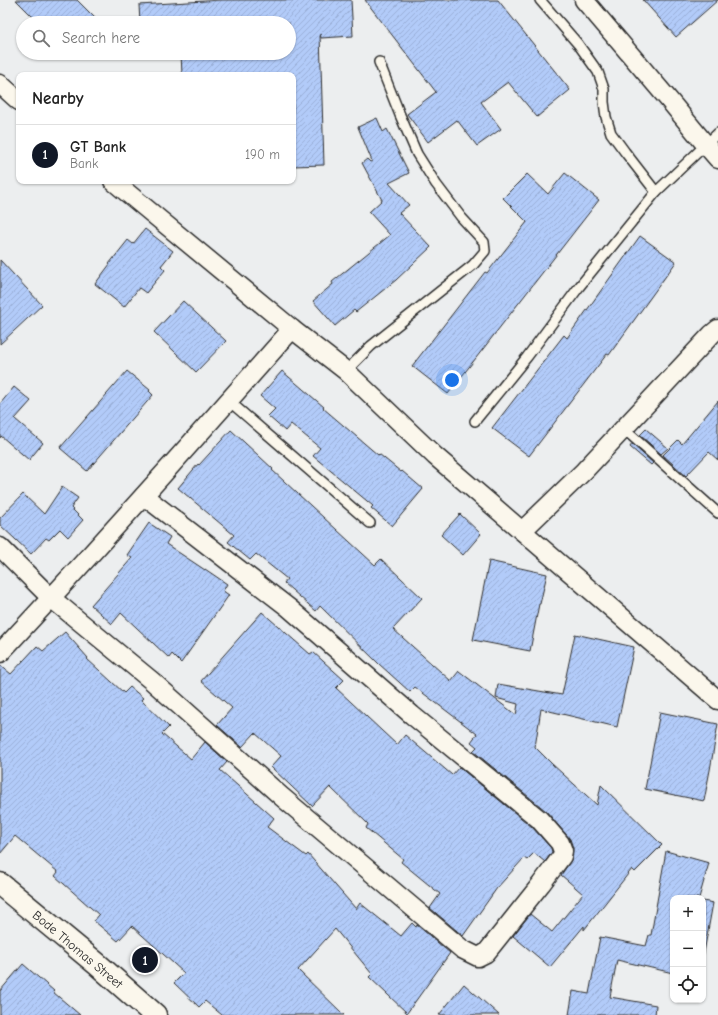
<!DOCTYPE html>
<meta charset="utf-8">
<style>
:root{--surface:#fff;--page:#f2f2f2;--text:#222;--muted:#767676;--line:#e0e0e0;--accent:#111827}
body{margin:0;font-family:"Comic Neue",sans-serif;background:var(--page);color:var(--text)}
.controls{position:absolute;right:12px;bottom:12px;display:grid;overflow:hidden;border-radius:8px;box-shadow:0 1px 3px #0004}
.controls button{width:36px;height:36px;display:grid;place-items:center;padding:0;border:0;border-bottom:1px solid var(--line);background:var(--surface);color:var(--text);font:20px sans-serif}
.you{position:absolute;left:452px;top:380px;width:14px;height:14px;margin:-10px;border:3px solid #fff;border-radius:50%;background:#1a73e8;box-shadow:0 0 0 6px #1a73e833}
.badge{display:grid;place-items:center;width:26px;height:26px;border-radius:50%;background:var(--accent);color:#fff;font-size:13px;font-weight:700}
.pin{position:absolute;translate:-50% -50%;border:2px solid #fff;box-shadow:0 1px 4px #0006}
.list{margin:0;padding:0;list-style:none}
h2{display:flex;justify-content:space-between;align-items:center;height:52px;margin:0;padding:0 16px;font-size:17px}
h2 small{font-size:13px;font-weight:400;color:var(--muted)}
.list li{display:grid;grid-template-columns:26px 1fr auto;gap:12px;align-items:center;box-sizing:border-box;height:60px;padding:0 16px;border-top:1px solid var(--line)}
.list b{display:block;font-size:15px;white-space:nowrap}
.list p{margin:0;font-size:13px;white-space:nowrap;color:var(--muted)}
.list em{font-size:13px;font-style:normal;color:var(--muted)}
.icon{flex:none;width:22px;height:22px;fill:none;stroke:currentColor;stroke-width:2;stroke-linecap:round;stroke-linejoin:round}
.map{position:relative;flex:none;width:718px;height:1015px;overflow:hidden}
.search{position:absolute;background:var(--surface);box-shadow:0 1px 3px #0004;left:16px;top:16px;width:280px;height:44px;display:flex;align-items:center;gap:10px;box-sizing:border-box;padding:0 14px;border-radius:22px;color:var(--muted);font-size:15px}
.panel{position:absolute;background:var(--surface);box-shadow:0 1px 3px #0004;left:16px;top:72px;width:280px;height:112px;border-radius:8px}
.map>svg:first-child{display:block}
.building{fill:url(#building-hatch);stroke:#2b2b2b}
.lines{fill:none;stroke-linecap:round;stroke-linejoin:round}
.lane-casing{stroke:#2b2b2b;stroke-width:12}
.street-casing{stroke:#2b2b2b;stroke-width:21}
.secondary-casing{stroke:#2b2b2b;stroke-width:25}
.lane{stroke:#fbf7ec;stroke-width:9}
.street{stroke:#fbf7ec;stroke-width:18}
.secondary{stroke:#fbf7ec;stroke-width:22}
.labels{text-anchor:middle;stroke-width:4;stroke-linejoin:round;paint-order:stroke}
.street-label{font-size:13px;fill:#2b2b2b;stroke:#fbf7ec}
</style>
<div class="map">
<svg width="718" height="1015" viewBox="0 0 718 1015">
<defs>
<pattern id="building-hatch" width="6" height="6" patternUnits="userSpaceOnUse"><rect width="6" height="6" fill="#b2cbf9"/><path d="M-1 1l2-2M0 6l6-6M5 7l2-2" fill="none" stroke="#99aed6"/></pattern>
</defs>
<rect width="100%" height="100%" fill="#eceeef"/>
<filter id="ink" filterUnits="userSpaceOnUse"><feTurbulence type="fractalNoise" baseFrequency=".025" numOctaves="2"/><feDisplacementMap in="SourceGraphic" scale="8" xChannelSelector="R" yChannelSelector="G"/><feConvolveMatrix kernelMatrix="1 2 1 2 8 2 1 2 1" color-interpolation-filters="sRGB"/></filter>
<g filter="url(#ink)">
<g class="building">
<polygon points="16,0 77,0 100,23 39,23"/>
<polygon points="221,0 351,0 353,36 321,38 320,34 324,165 293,166 293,75 182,75 181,53 289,53 289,23 140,23 139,5"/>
<polygon points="365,0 498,0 570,90 537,117 508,82 481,102 501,129 477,146 457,120 428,142 407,114 436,92"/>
<polygon points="643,0 718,0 676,37"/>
<polygon points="377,118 383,132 387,129 409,173 389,183 409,205 399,213 431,247 396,280 356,312 354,310 335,326 313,301 333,284 332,282 390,235 369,212 382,200 362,163 367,159 370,162 372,161 358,127"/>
<polygon points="565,173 599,200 448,394 412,366 485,272 487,273 527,222 503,198 527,174 548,194"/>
<polygon points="145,229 173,251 161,266 165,270 146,293 139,288 124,307 95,284 110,264 109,264 128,240 133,244"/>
<polygon points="640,236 676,262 609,355 607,354 529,456 492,428 564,335 567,338"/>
<polygon points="0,260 42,305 0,344"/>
<polygon points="183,301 226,341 196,372 154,332"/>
<polygon points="127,371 150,390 149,391 153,395 87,471 60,448"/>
<polygon points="282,371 324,407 323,408 378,455 379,454 401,472 402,471 423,489 392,526 371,508 373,506 313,456 320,448 291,424 285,431 268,416 275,409 260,396"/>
<polygon points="14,387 31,401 15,419 43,443 29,460 1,436 0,438 0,404"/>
<polygon points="718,401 718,460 709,452 686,476 663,455 678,440 682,444"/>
<polygon points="646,429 668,448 661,454 640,435"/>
<polygon points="231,430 273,469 272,470 375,565 381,559 422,598 393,629 451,681 459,671 516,715 518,704 496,698 498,684 562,695 575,634 634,647 617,727 541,709 535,747 552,764 597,805 601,785 662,845 635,872 632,869 584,930 584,926 550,967 513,936 530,914 552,932 583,894 561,875 570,862 572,858 573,848 570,839 546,811 473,751 477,747 471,742 477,734 415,687 410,692 379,664 320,606 316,611 284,583 287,579 256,554 250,560 228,542 234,535 178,488 198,464 199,465"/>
<polygon points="632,444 653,463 651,465 630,447"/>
<polygon points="62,487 78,498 71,508 83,520 68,537 60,529 49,540 46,538 31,554 0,525 0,518 23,494 44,514"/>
<polygon points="460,514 481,534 463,555 441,535"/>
<polygon points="149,523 170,537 166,544 205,570 205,569 227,584 223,591 229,595 181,663 172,654 169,658 121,613 112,624 91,605 132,558 127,555"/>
<polygon points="489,561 547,574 540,604 539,604 530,651 473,640"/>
<polygon points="262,612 310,654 313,652 344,680 336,688 397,745 405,735 452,775 459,767 532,827 551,848 552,852 545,862 534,853 527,860 524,858 497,888 463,936 430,908 440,894 401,862 403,859 366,828 368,824 330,787 312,806 271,767 281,756 255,733 242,747 217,725 232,708 201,681"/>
<polygon points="65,632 88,658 87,659 124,693 130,687 143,698 141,700 169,727 162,734 191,759 205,742 227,762 220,770 274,818 267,827 306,856 308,854 356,909 360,903 401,936 412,923 416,927 417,925 450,953 407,1013 369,977 372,974 335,929 298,970 344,1015 222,1015 205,1001 199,1007 174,983 184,973 132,926 118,941 94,921 99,915 55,876 58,872 15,836 0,854 0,665 11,674 37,646 43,651"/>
<polygon points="660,712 718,724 710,770 704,801 645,789"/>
<polygon points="666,851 709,863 699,898 673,898 673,973 617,960 610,997 656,1005 655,1015 569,1015 573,991 589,994 600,937 646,946 649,935 651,935"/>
<polygon points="703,901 713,903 703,958"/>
<polygon points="23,964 54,991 53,992 80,1015 0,1015 0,991"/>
<polygon points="464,984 499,1015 439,1015"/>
</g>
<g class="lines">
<g class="lane-casing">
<g id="lane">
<polyline points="656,192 718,133"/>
<polyline points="346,371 371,346 473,265 485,251 484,242 461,217 436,184 417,154 400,115 379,62"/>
<polyline points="229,401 370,523"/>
<polyline points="475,421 527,357 579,287 656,192 625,152 611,133 606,117 604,102 604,89 598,72 578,44 540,0"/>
<polyline points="624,429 718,513"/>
</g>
</g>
<g class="street-casing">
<g id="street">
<polyline points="584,0 669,100 706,145 718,159"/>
<polyline points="0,84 19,101"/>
<polyline points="113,181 292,329 346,371 435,456 718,700"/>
<polyline points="522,531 584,471 712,334 718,329"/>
<polyline points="0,547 51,598 152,681 282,797 462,949 478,957 486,953 541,884 562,856 563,851 560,843 539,819 412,715 289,608 144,496"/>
<path d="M 0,653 C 99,547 196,438 292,329"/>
</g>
</g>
<g class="secondary-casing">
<polyline id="secondary" points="0,884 97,964 155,1015"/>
</g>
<use href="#lane" class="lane"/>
<use href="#street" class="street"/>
<use href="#secondary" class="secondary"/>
</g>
</g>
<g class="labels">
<g class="street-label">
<text transform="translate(78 949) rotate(40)" y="5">Bode Thomas Street</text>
</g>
</g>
</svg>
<div class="controls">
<button>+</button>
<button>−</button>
<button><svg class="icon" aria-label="locate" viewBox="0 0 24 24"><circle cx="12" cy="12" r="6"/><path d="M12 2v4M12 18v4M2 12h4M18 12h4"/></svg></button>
</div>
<div class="you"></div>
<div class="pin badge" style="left:145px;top:960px">1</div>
<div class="search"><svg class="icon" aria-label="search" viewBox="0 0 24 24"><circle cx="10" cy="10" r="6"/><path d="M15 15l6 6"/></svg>Search here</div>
<section class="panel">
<h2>Nearby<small></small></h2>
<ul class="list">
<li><span class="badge">1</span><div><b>GT Bank</b><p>Bank</p></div><em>190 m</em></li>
</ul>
</section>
</div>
